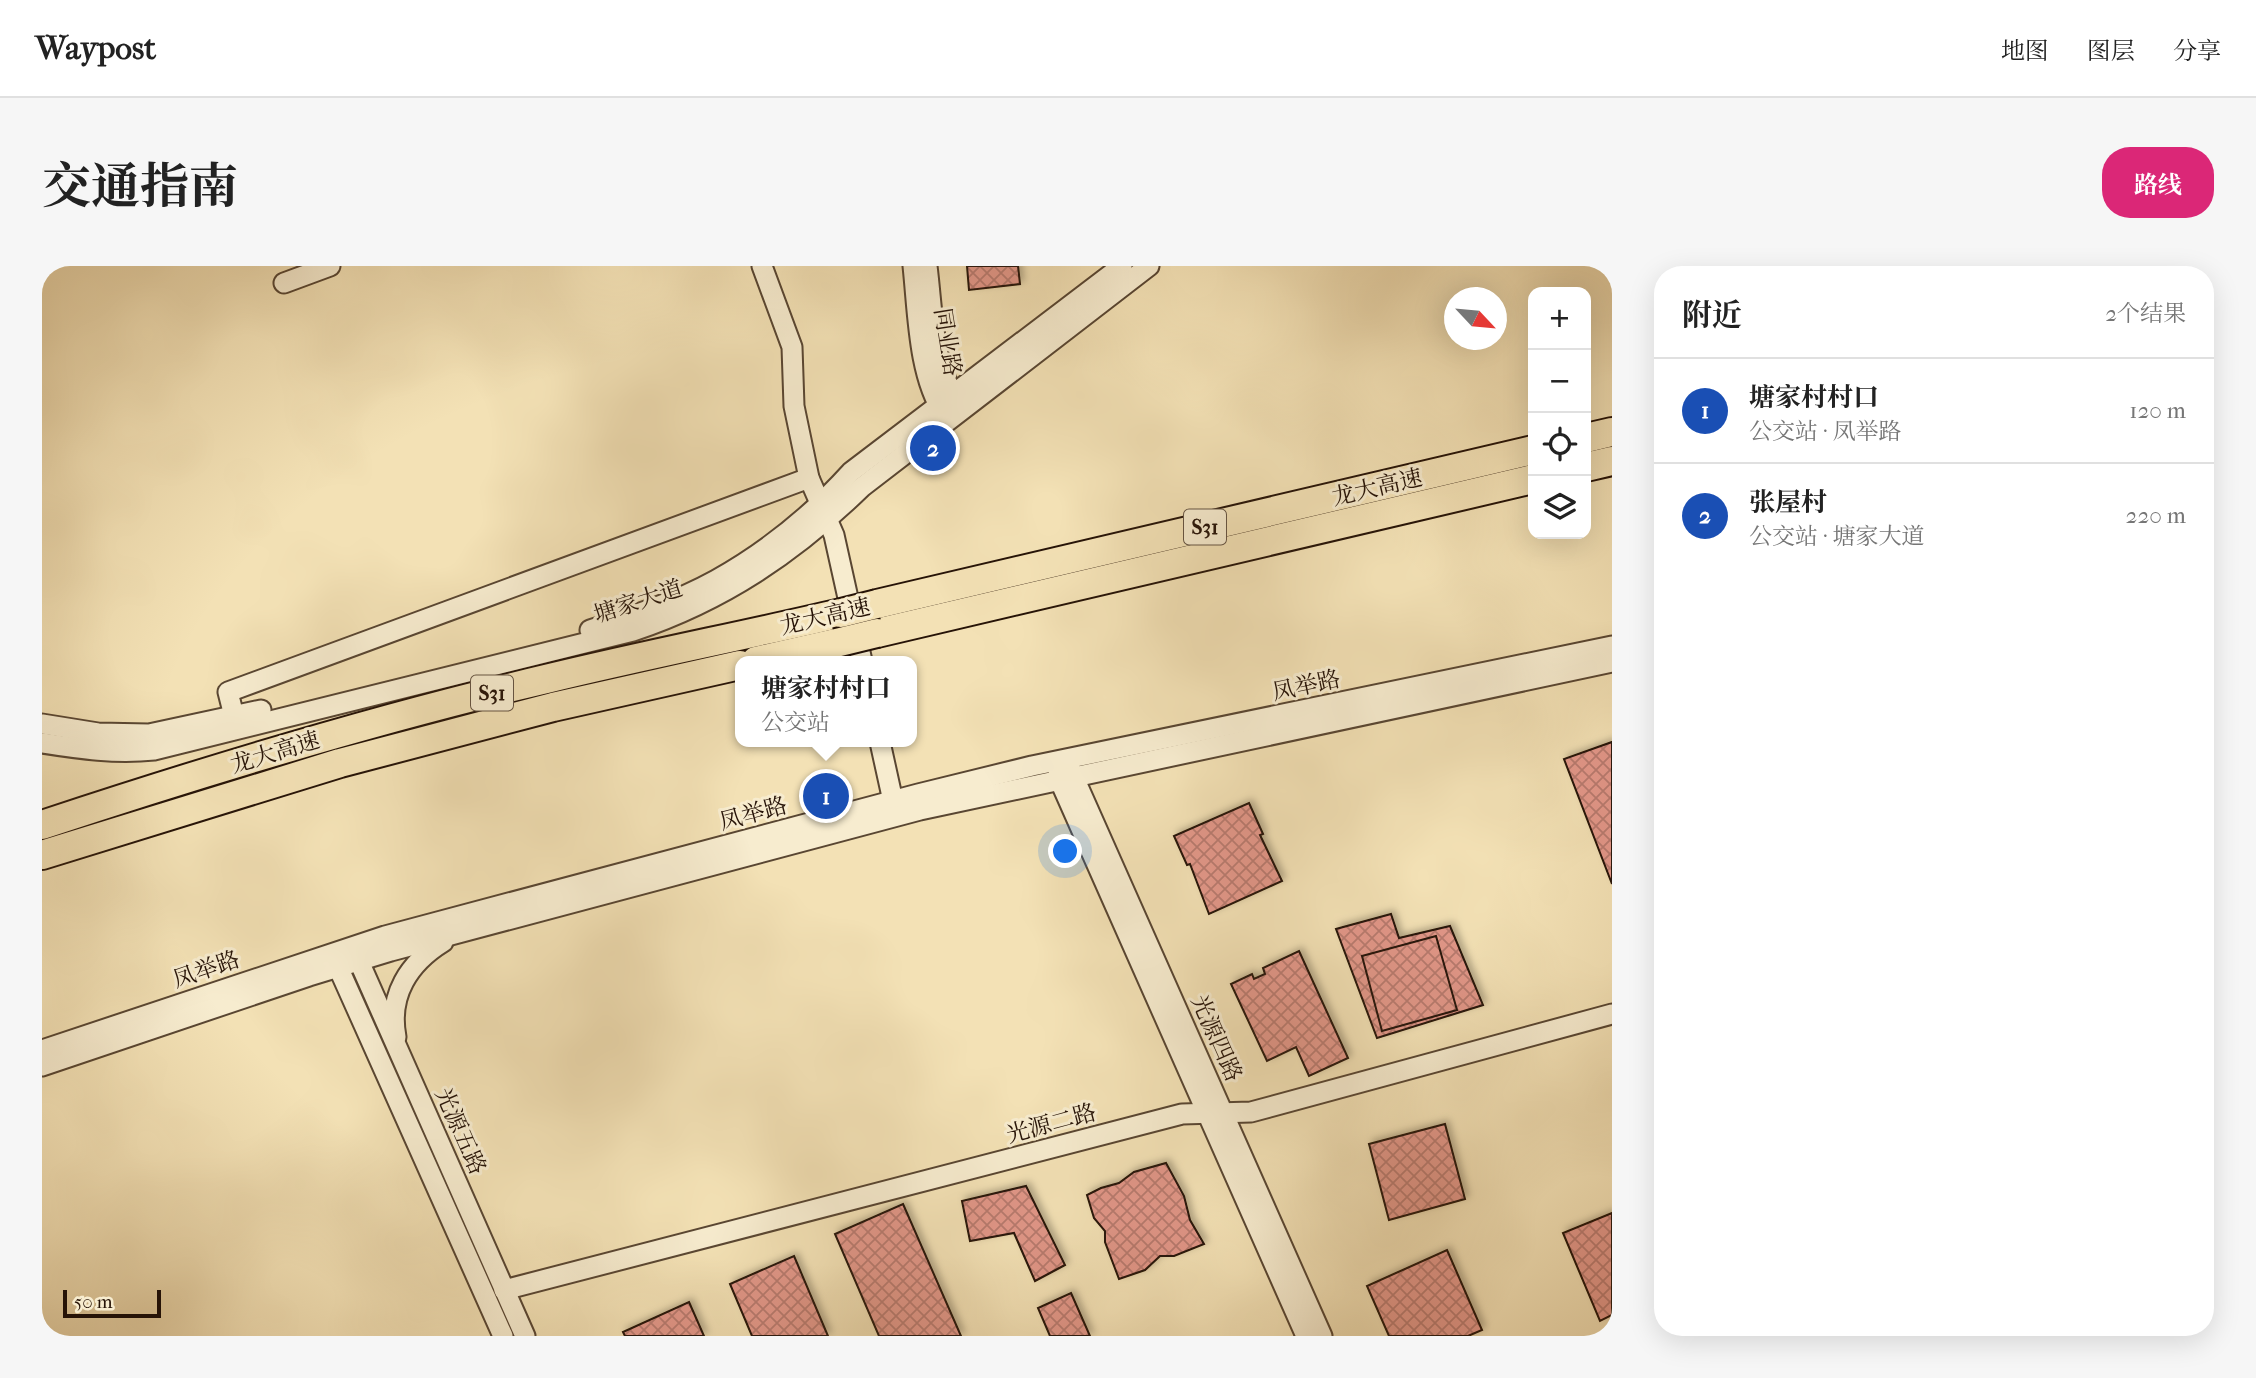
<!DOCTYPE html>
<html lang="zh">
<meta charset="utf-8">
<style>
:root{--surface:#fff;--page:#f6f6f6;--text:#222;--muted:#767676;--line:#e0e0e0;--accent:#db2777}
body{margin:0;font-family:"IM FELL French Canon","Noto Serif SC",serif;background:var(--page);color:var(--text)}
.controls{position:absolute;right:21px;top:21px;display:grid;overflow:hidden;border-radius:14px;box-shadow:0 7px 28px #0002}
.controls button{width:63px;height:63px;display:grid;place-items:center;padding:0;border:0;border-bottom:2px solid var(--line);background:var(--surface);color:var(--text);font:35px sans-serif}
.compass{position:absolute;left:1402px;top:21px;width:63px;height:63px;border-radius:50%;background:var(--surface);box-shadow:0 7px 28px #0002;rotate:116deg}
.scale{position:absolute;left:21px;bottom:18px;width:98px;box-sizing:border-box;padding-left:7px;border:4px solid #261307;border-top:0;font-size:19px;line-height:24px;white-space:nowrap;color:#261307;-webkit-text-stroke:5px #f7eccf;paint-order:stroke}
.you{position:absolute;left:1024px;top:586px;width:24px;height:24px;margin:-18px;border:5px solid #fff;border-radius:50%;background:#1a73e8;box-shadow:0 0 0 10px #1a73e833}
.badge{display:grid;place-items:center;width:46px;height:46px;border-radius:50%;background:var(--accent);color:#fff;font-size:23px;font-weight:700}
.pin{position:absolute;translate:-50% -50%;border:4px solid #fff;box-shadow:0 2px 7px #0006}
.popup{position:absolute;left:693px;top:390px;width:182px;height:91px;box-sizing:border-box;display:grid;place-content:center;border-radius:14px;background:var(--surface);filter:drop-shadow(0 2px 5px #0005);font-size:23px;white-space:nowrap;color:var(--muted)}
.popup b{font-size:26px;color:var(--text)}
.popup::after{content:'';position:absolute;left:50%;top:100%;margin-left:-14px;border:14px solid transparent;border-top-color:var(--surface)}
.list{margin:0;padding:0;list-style:none}
h2{display:flex;justify-content:space-between;align-items:center;height:91px;margin:0;padding:0 28px;font-size:30px}
h2 small{font-size:23px;font-weight:400;color:var(--muted)}
.list li{display:grid;grid-template-columns:46px 1fr auto;gap:21px;align-items:center;box-sizing:border-box;height:105px;padding:0 28px;border-top:2px solid var(--line)}
.list b{display:block;font-size:26px;white-space:nowrap}
.list p{margin:0;font-size:23px;white-space:nowrap;color:var(--muted)}
.list em{font-size:23px;font-style:normal;color:var(--muted)}
.icon{flex:none;width:38px;height:38px;fill:none;stroke:currentColor;stroke-width:2;stroke-linecap:round;stroke-linejoin:round}
.map{position:relative;flex:none;width:1570px;height:1070px;overflow:hidden;border-radius:28px}
header{display:flex;align-items:center;gap:42px;box-sizing:border-box;height:98px;padding:0 35px;background:var(--surface);border-bottom:2px solid var(--line)}
header strong{font-size:33px}
nav{display:flex;gap:38px;margin-inline-start:auto;font-size:24px}
.intro{display:flex;align-items:center;justify-content:space-between;box-sizing:border-box;height:168px;padding:0 42px}
h1{margin:0;font-size:49px}
.button{padding:18px 32px;border-radius:28px;background:var(--accent);color:#fff;font-size:24px;font-weight:700}
main{display:flex;gap:42px;padding:0 42px}
aside{flex:1;background:var(--surface);border-radius:28px;box-shadow:0 7px 28px #0002}
.map>svg:first-child{display:block}
.building{fill:url(#building-cross-hatch);stroke:#261307;stroke-width:2;filter:url(#shadow)}
.lines{fill:none;stroke-linecap:round;stroke-linejoin:round}
.minor-casing{stroke:#594632;stroke-width:23}
.highway-casing{stroke:#261307;stroke-width:32}
.minor{stroke:#f7eccf;stroke-width:19}
.highway{stroke:#f3e1b5;stroke-width:28}
.highway-bridge-casing{stroke:#261307;stroke-width:32;stroke-linecap:butt}
.highway-bridge{stroke:#f3e1b5;stroke-width:28}
.labels{text-anchor:middle;stroke-width:6;stroke-linejoin:round;paint-order:stroke}
.shield{fill:#f7eccf;stroke:#655443;stroke-width:2}
.shield-label{font-size:21px;font-weight:bold;fill:#261307}
.street-label{font-size:23px;fill:#261307;stroke:#f7eccf}
</style>
<header>
<strong>Waypost</strong>
<nav><a>地图</a><a>图层</a><a>分享</a></nav>
</header>
<div class="intro"><h1>交通指南</h1><a class="button">路线</a></div>
<main>
<div class="map">
<svg width="1570" height="1070" viewBox="0 0 1570 1070">
<defs>
<pattern id="building-cross-hatch" width="8" height="8" patternUnits="userSpaceOnUse" patternTransform="scale(1.75)"><rect width="8" height="8" fill="#e29789"/><path d="M0 0l8 8M0 8l8-8" fill="none" stroke="#b77a6e"/></pattern>
<filter id="shadow"><feDropShadow dx="3.5" dy="-3.5" stdDeviation="3.5" flood-color="#0004"/></filter>
</defs>
<rect width="100%" height="100%" fill="#f3e1b5"/>
<filter id="stains"><feTurbulence type="fractalNoise" baseFrequency=".00286" numOctaves="4"/><feColorMatrix values="0 0 0 0 .2 0 0 0 0 .09 0 0 0 0 .02 0 0 0 .5 -.17"/></filter>
<radialGradient id="worn" r=".72"><stop offset=".6" stop-color="#630" stop-opacity="0"/><stop offset="1" stop-color="#630" stop-opacity=".3"/></radialGradient>
<g class="building">
<polygon points="925,0 976,0 978,18 927,24"/>
<polygon points="1570,476 1570,618 1522,493"/>
<polygon points="1207,537 1221,568 1218,569 1240,615 1167,648 1148,598 1145,599 1132,570"/>
<polygon points="1349,648 1357,672 1408,660 1441,739 1335,772 1294,663"/>
<polygon points="1394,670 1415,744 1340,765 1320,690"/>
<polygon points="1257,685 1306,792 1267,810 1254,781 1225,795 1189,718 1210,708 1212,713 1223,708 1221,702"/>
<polygon points="1403,858 1423,933 1347,954 1327,878"/>
<polygon points="1124,897 1142,930 1148,954 1162,978 1132,990 1118,990 1103,1004 1077,1013 1063,976 1063,965 1052,952 1045,929 1059,922 1077,917 1092,906"/>
<polygon points="984,920 1023,999 993,1015 972,967 928,975 920,935"/>
<polygon points="861,938 919,1070 837,1070 793,968"/>
<polygon points="1570,947 1570,1049 1558,1055 1521,967"/>
<polygon points="1405,984 1440,1064 1426,1070 1347,1070 1325,1020"/>
<polygon points="752,990 786,1070 710,1070 688,1018"/>
<polygon points="1029,1027 1048,1070 1008,1070 996,1042"/>
<polygon points="647,1036 662,1070 583,1070 581,1066"/>
</g>
<g class="lines">
<g class="minor-casing">
<g id="minor">
<path d="M 871,0 C 876,46 876,109 902,148"/>
<path d="M 885,0 C 891,47 890,101 918,140"/>
<polyline points="242,17 288,0"/>
<polyline points="767,212 792,269 820,395"/>
<path d="M 548,364 C 591,350 634,336 674,314 C 724,286 771,248 809,206 L 1080,0"/>
<polyline points="192,450 186,426 767,212 752,140 750,81 720,0"/>
<polyline points="0,458 56,467 107,468 219,444"/>
<polyline points="838,476 851,535"/>
<path d="M 0,477 C 38,483 74,488 112,484 L 591,365 C 681,335 752,287 820,221 L 1107,0"/>
<polyline points="1026,498 1280,1070"/>
<polyline points="1016,502 1017,513 1264,1070"/>
<polyline points="312,684 483,1070"/>
<polyline points="296,689 296,701 461,1070"/>
<path d="M 354,771 C 346,729 367,697 401,676"/>
<polyline points="0,784 343,670 876,528 990,500 1570,380"/>
<polyline points="0,800 267,710 349,685 878,544 1570,396"/>
<polyline points="462,1024 1140,848 1209,846 1570,748"/>
</g>
</g>
<g class="highway-casing">
<g id="highway">
<polyline points="1544,172 1570,166"/>
<polyline points="1544,201 1570,195"/>
<polyline points="835,338 1491,184"/>
<polyline points="835,367 1491,213"/>
<polyline points="714,395 794,377"/>
<path d="M 0,559 C 166,504 334,453 504,413 C 602,389 701,370 799,347"/>
<polyline points="0,589 298,497 511,441 698,399"/>
</g>
</g>
<use href="#minor" class="minor"/>
<use href="#highway" class="highway"/>
<g class="highway-bridge-casing">
<g id="highway-bridge">
<polyline points="799,347 835,338"/>
<polyline points="794,377 835,367"/>
</g>
</g>
<use href="#highway-bridge" class="highway-bridge"/>
</g>
<g class="labels">
<g class="shield">
<rect x="1142" y="243.5" width="42" height="35" rx="5"/>
<rect x="429" y="409.5" width="42" height="35" rx="5"/>
</g>
<g class="shield-label">
<text x="1163" y="268">S31</text>
<text x="450" y="434">S31</text>
</g>
<g class="street-label">
<text transform="translate(906 76) rotate(81)" y="8">同业路</text>
<text transform="translate(1335 221) rotate(-13)" y="8">龙大高速</text>
<text transform="translate(596 335) rotate(-18)" y="8">塘家大道</text>
<text transform="translate(783 350) rotate(-13)" y="8">龙大高速</text>
<text transform="translate(1264 419) rotate(-12)" y="8">凤举路</text>
<text transform="translate(233 486) rotate(-17)" y="8">龙大高速</text>
<text transform="translate(711 547) rotate(-15)" y="8">凤举路</text>
<text transform="translate(164 703) rotate(-19)" y="8">凤举路</text>
<text transform="translate(1175 772) rotate(66)" y="8">光源四路</text>
<text transform="translate(1009 857) rotate(-15)" y="8">光源二路</text>
<text transform="translate(419 865) rotate(66)" y="8">光源五路</text>
</g>
</g>
<rect width="100%" height="100%" filter="url(#stains)"/>
<rect width="100%" height="100%" fill="url(#worn)"/>
</svg>
<div class="controls">
<button>+</button>
<button>−</button>
<button><svg class="icon" aria-label="locate" viewBox="0 0 24 24"><circle cx="12" cy="12" r="6"/><path d="M12 2v4M12 18v4M2 12h4M18 12h4"/></svg></button>
<button><svg class="icon" aria-label="layers" viewBox="0 0 24 24"><path d="M12 4l9 5-9 5-9-5zM3 14l9 5 9-5"/></svg></button>
</div>
<svg class="compass" viewBox="-18 -18 36 36"><path d="M0-13l5 13h-10z" fill="#e53935"/><path d="M0 13l5-13h-10z" fill="#767676"/></svg>
<div class="scale">50 m</div>
<div class="you"></div>
<div class="pin badge" style="left:784px;top:530px;background:#1a4fb4">1</div>
<div class="popup"><b>塘家村村口</b>公交站</div>
<div class="pin badge" style="left:891px;top:182px;background:#1a4fb4">2</div>
</div>
<aside>
<h2>附近<small>2个结果</small></h2>
<ul class="list">
<li><span class="badge" style="background:#1a4fb4">1</span><div><b>塘家村村口</b><p>公交站 · 凤举路</p></div><em>120 m</em></li>
<li><span class="badge" style="background:#1a4fb4">2</span><div><b>张屋村</b><p>公交站 · 塘家大道</p></div><em>220 m</em></li>
</ul>
</aside>
</main>
